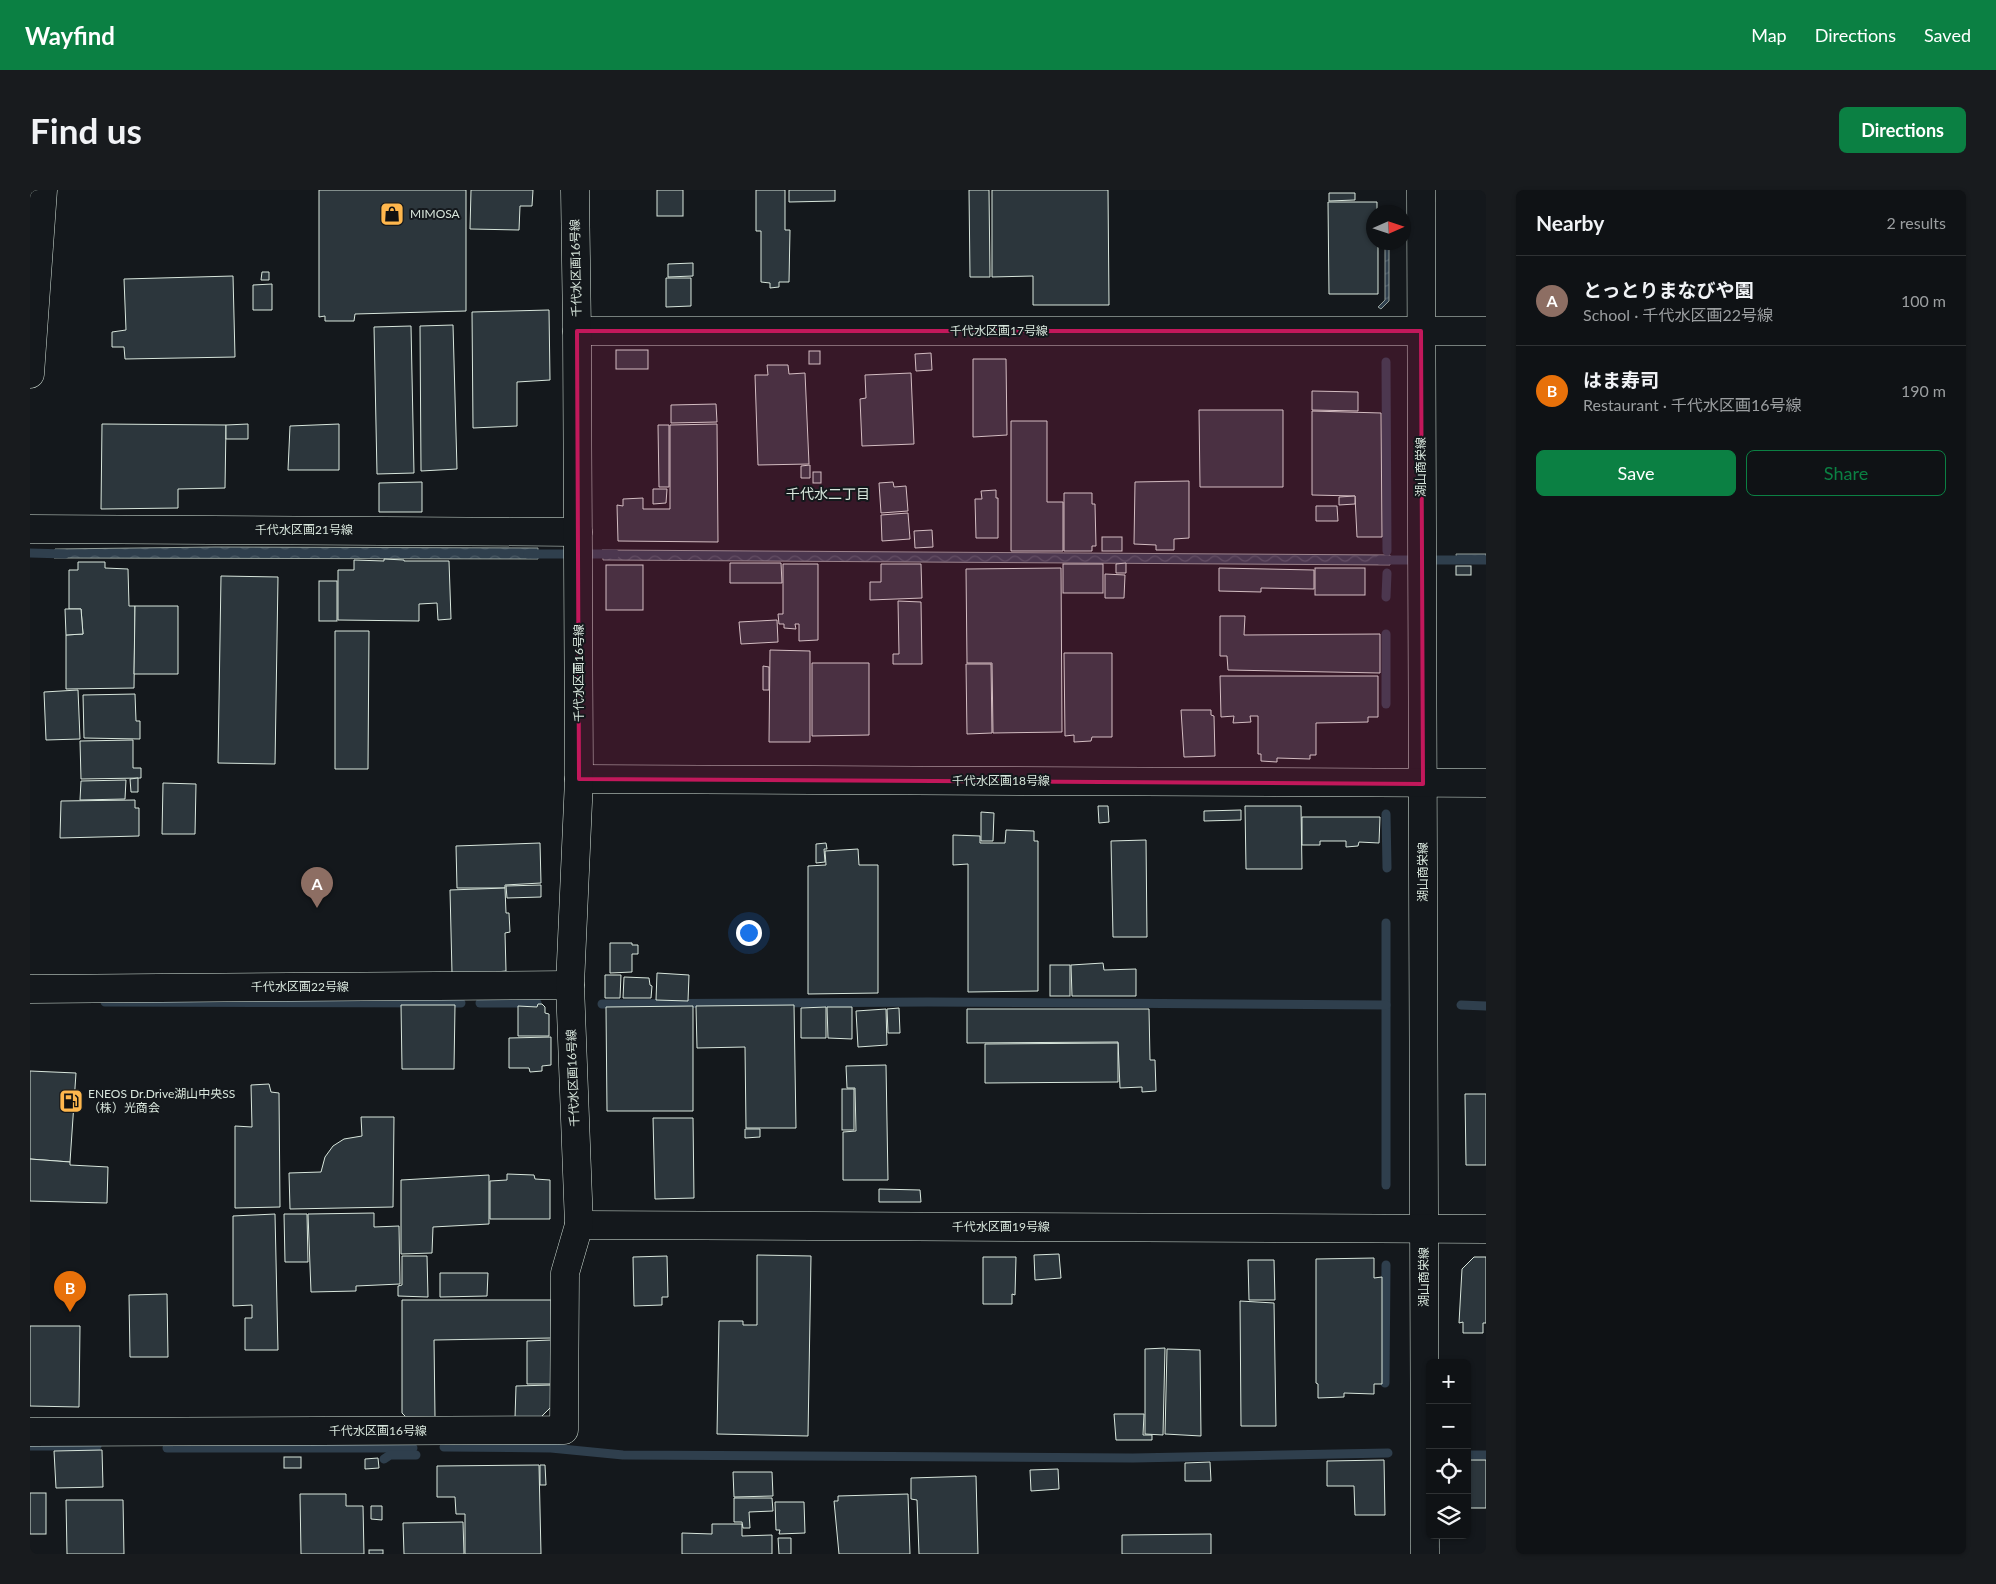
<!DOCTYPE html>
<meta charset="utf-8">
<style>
:root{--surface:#0f1215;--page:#181b1e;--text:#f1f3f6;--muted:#9b9ea0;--line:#2f3234;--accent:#0b8043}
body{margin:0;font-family:Lato,"Noto Sans JP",sans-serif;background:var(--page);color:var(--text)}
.controls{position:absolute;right:15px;bottom:15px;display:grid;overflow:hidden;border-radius:8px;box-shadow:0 1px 4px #0004}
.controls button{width:45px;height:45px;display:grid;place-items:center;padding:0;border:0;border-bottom:1px solid var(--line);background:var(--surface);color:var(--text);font:25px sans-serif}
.compass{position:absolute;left:1336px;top:15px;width:45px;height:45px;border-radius:50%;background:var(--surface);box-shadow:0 1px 4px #0004;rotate:87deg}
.you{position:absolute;left:718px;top:742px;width:18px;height:18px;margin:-12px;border:4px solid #fff;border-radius:50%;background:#1a73e8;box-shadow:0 0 0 8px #1a73e833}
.badge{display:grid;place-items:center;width:32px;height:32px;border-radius:50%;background:var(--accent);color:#fff;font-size:16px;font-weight:700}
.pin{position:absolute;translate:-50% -41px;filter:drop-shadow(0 1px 2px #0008)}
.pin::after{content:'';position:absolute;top:26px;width:18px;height:15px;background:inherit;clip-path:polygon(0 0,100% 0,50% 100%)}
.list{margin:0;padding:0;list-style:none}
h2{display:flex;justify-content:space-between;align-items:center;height:65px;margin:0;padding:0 20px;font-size:21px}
h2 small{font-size:16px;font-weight:400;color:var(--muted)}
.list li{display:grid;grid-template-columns:32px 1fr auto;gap:15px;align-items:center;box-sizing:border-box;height:90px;padding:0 20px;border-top:1px solid var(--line)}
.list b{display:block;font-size:19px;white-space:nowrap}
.list p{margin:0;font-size:16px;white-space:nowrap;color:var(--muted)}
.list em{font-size:16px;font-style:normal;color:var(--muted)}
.actions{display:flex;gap:10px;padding:15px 20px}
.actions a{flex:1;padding:11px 0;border:1px solid var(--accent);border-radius:8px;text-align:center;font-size:18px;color:var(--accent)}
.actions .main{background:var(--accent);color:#fff}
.icon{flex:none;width:28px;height:28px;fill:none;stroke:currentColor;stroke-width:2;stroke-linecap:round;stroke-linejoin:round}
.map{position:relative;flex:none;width:1456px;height:1364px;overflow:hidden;border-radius:8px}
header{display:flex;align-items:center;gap:30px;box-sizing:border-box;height:70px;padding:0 25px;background:var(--accent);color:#fff}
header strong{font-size:24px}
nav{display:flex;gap:28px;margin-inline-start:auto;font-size:18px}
.intro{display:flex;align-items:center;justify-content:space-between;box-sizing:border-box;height:120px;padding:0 30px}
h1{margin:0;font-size:35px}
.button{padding:12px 22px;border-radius:8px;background:var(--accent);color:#fff;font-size:18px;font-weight:700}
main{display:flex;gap:30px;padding:0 30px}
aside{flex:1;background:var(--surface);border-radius:8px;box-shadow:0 1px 4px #0004}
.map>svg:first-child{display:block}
.water{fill:url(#water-waves);stroke:#939e99}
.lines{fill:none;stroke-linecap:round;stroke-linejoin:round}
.stream{stroke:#2f3f4d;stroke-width:9}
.building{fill:#2c363c;stroke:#d8e6dc}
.minor-casing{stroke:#d8e6dc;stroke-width:29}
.major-casing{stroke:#d8e6dc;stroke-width:29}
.minor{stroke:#14181c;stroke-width:28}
.major{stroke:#14181c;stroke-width:28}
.marked{fill:#c2185b;fill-opacity:0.2;stroke:#c2185b;stroke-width:4;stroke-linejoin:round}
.labels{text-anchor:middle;stroke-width:4;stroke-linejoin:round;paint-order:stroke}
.poi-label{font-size:12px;fill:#d8e6dc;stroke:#14181c;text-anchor:start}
.street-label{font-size:12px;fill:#d8e6dc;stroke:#14181c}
.neighbourhood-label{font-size:14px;fill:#d8e6dc;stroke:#14181c}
</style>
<header>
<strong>Wayfind</strong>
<nav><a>Map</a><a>Directions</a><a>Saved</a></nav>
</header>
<div class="intro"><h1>Find us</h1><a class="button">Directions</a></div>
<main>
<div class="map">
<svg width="1456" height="1364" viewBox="0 0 1456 1364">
<defs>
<pattern id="water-waves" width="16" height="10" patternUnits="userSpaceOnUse" patternTransform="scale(1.25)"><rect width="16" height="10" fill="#2f3f4d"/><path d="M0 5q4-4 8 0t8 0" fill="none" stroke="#4c5b66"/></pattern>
</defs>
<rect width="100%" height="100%" fill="#14181c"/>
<g class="water">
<polygon points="1355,53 1359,53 1359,111 1351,119 1348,117 1355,110"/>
<polygon points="185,357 508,358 508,369 24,368 25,359"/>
<polygon points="572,360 1360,365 1360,375 573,370"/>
<polygon points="1426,364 1456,364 1456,373 1427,373"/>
</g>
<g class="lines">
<g class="stream">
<polyline points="1356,172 1357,361"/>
<polyline points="0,363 35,364"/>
<polyline points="498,364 585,364"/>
<polyline points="1350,370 1456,370"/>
<polyline points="1356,407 1357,383"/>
<polyline points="1356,514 1356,444"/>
<polyline points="1356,624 1357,678"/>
<polyline points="1356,733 1356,995"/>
<polyline points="75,812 431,813"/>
<polyline points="450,813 507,813"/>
<polyline points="572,814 898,812 1356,815"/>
<polyline points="1431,815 1456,816"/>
<polyline points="1355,1193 1356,1075"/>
<polyline points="0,1256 67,1256"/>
<polyline points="414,1257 521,1258 593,1265 1103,1268 1358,1263"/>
<polyline points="137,1258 383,1258"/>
<polyline points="1437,1265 1456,1265"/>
<polyline points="354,1269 360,1265 386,1265"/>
</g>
</g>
<g class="building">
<polygon points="289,0 436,0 436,121 325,124 324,131 295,131 295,126 289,127"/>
<polygon points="441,0 503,0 502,16 490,16 489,40 440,39"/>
<rect x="627" y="0" width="26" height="26"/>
<polygon points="726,0 755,0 755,40 760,40 759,92 749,92 749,97 740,98 740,93 731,92 731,41 726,41"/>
<polygon points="759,0 805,0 805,11 759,12"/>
<polygon points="939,0 959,0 960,87 940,87"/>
<polygon points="962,0 1078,0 1079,115 1003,115 1003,86 962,87"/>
<polygon points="1299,3 1325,3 1325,10 1299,11"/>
<polygon points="1298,12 1347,12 1347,22 1344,22 1344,52 1348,52 1348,104 1299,104"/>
<polygon points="663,73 663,86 638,87 638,74"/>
<polygon points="232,82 239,82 239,90 231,90"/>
<polygon points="203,86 205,167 95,169 94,157 82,157 82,142 96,140 94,89"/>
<polygon points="636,88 661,88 661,116 636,117"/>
<polygon points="242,94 242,120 223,120 223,95"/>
<polygon points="519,120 520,190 487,192 487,236 443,238 442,122"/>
<polygon points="423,135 427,279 391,281 390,136"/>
<polygon points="381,136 384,283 347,284 344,137"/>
<rect x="586" y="160" width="32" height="19"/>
<rect x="779" y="161" width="11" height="13"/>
<polygon points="901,163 902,180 886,181 885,164"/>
<polygon points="943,169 976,169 977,245 943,247"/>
<polygon points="737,175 758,175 759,184 775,183 779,274 728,275 725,185 738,185"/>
<polygon points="881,183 884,254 832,256 830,209 836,208 835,185"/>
<polygon points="1282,201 1328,202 1328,221 1282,220"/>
<polygon points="686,214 687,232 641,233 641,215"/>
<polygon points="1169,220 1253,220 1253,297 1170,297"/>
<polygon points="1282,221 1351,223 1352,347 1327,347 1325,306 1282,305"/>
<polygon points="981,231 1017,231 1017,312 1033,312 1033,361 981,361"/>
<polygon points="72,234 196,235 195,298 148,299 148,318 71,319"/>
<polygon points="218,234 218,249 196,249 196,235"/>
<polygon points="309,234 309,280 258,280 260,236"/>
<polygon points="687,234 688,352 588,351 587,315 593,316 593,309 613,308 613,319 640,319 640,235"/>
<polygon points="628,235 639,235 639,297 629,297"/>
<polygon points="780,275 780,288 771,288 771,276"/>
<rect x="783" y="282" width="8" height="11"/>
<polygon points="1159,291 1159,348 1144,349 1144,360 1126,360 1126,355 1104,354 1105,292"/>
<polygon points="392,292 392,322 349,322 349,293"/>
<polygon points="863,292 864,297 876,296 878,321 851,323 849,293"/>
<polygon points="623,299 637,299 636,313 623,314"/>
<polygon points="966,300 966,308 968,308 968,348 946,348 945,309 952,309 951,301"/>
<polygon points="1034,303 1062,303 1062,314 1065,314 1066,356 1062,356 1062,361 1034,361"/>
<polygon points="1325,306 1325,314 1309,315 1309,307"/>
<polygon points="1286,316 1307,316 1308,331 1286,331"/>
<polygon points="878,323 880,349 852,351 851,325"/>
<polygon points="902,340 903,357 885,358 884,341"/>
<rect x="1072" y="347" width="20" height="14"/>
<polygon points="354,369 374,370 374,371 419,371 421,429 408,430 407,413 389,414 389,431 308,430 308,380 324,380 324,370 354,371"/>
<polygon points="48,372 75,372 75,378 98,379 99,416 105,416 104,498 36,499 36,445 53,444 51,419 39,419 39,380 48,380"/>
<polygon points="700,373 751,373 752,393 700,393"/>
<polygon points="1096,373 1096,383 1086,383 1086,374"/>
<polygon points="753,374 788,374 788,450 769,451 769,434 765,434 766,439 754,438 754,434 749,434 748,424 753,424"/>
<polygon points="851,374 891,374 892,408 840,410 840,392 851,392"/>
<rect x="1033" y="374" width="40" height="29"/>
<rect x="576" y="375" width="37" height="45"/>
<rect x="1426" y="376" width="15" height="9"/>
<polygon points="1031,378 1032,542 963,543 962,473 937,473 936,379"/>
<polygon points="1189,378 1284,380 1284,399 1231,398 1231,402 1189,401"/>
<rect x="1285" y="378" width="50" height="27"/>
<polygon points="1075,384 1095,385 1094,408 1075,408"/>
<polygon points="191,386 248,387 245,574 188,573"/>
<rect x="289" y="391" width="18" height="40"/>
<polygon points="868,411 891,412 892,474 863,474 863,464 869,464"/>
<polygon points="105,416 148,416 148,484 104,484"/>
<polygon points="35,419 51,419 53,444 36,445"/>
<polygon points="1190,426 1215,426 1214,445 1350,444 1350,483 1198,480 1197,466 1190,466"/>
<polygon points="747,430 748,452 711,454 709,432"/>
<polygon points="305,441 339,441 338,579 305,579"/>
<polygon points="740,460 780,461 780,552 739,552"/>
<polygon points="1034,463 1082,463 1082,547 1062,547 1061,551 1044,552 1044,545 1035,546"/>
<polygon points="782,473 839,473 839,545 782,546"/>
<polygon points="936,474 961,474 962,543 937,544"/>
<polygon points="733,476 739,477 739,500 733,500"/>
<polygon points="1190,486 1348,486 1348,527 1338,527 1338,532 1286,533 1286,565 1280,565 1280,569 1247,568 1247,572 1231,571 1231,564 1228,564 1228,526 1220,526 1221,532 1203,533 1204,526 1191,527"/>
<polygon points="48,500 50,549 16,550 14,502"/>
<polygon points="105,504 106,531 110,531 110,549 54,548 53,505"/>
<polygon points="1151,520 1181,520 1181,525 1184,526 1185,566 1154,567"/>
<polygon points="103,550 103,578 111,578 111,588 51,589 50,551"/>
<polygon points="108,588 108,602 101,602 100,589"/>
<polygon points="96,590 95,609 50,610 51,591"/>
<polygon points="133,593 166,594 165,644 132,644"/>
<polygon points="105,610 105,618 109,618 109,646 30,648 31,611"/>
<polygon points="1068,616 1078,616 1079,632 1069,633"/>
<polygon points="1215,616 1271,616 1272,679 1216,679"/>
<polygon points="1211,620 1211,630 1174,631 1174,621"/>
<polygon points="951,622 964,623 963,651 951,651"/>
<polygon points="1272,627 1350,627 1349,653 1329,652 1328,656 1316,657 1316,651 1290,651 1290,655 1272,655"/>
<polygon points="976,640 1004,641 1004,651 1008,651 1008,801 938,802 938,674 923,675 923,645 950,646 950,653 975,653"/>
<polygon points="1116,650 1117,747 1083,747 1081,651"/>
<polygon points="510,653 511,693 475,695 475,698 427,698 426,656"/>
<polygon points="796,653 797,659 794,659 795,672 786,673 786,654"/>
<polygon points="828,659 829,675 848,675 848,803 778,804 778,676 796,675 795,661"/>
<polygon points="511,695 511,707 477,708 476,696"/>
<polygon points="475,698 476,723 479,723 480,742 475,743 476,781 466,782 466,785 422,783 420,700"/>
<polygon points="580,753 602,753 602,755 608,755 608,764 602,764 602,782 580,783"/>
<polygon points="1073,773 1074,780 1106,779 1106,806 1042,806 1041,775"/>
<rect x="1020" y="775" width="20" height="31"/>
<polygon points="627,783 659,785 658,811 626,810"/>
<polygon points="575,785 591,785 590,808 575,808"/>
<polygon points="594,787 619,788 620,795 622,796 621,808 593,808"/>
<polygon points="508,814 512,814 515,817 515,823 519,824 519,846 488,846 488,816 507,817"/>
<polygon points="371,815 425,815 424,879 372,879"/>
<polygon points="764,815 766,938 716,938 715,857 667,858 666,816"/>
<polygon points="663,816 663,921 577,921 576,817"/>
<polygon points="796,817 796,848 771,848 771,818"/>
<polygon points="797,817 822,817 822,849 798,848"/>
<polygon points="869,818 870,843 858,843 857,819"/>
<polygon points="856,819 857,855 828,857 826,821"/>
<polygon points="937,819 1119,819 1120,870 1125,870 1126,901 1112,902 1112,897 1090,898 1088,852 937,853"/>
<polygon points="521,847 521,875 512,876 512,881 500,882 499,878 479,878 479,848"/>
<polygon points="1088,853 1088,892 955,893 955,854"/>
<polygon points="856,875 858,990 813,990 813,942 826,941 825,898 817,898 816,876"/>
<polygon points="0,881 46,883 40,972 0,969"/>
<polygon points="239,894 241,902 249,903 250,1017 205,1018 205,936 222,937 221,895"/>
<rect x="812" y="899" width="12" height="41"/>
<polygon points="1435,904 1456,904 1456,975 1436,975"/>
<polygon points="331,927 364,927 363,1017 260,1019 259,983 291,982 295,967 303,956 314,949 332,946"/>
<polygon points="623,928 663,928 664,1008 625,1009"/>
<polygon points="715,939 730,939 730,947 715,948"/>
<polygon points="0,969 40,972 40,975 78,977 77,1013 0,1011"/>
<polygon points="477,984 504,985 505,989 520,990 520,1029 460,1029 460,991 477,990"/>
<polygon points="459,985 459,1034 403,1037 402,1063 371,1064 371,990"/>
<polygon points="849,999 890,1000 891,1012 849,1012"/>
<polygon points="344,1023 344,1037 369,1036 370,1094 326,1096 326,1101 281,1102 278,1024"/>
<polygon points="245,1024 248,1160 215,1160 215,1128 222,1128 222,1115 203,1116 203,1026"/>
<polygon points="254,1024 277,1024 278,1072 255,1072"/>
<polygon points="1029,1064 1031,1088 1005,1090 1004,1065"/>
<polygon points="727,1065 781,1066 778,1246 687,1244 689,1131 713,1131 713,1135 727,1135"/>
<polygon points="372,1066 397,1066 398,1107 368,1106 368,1096 372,1095"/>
<polygon points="637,1066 638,1107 632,1107 632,1115 604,1116 603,1067"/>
<polygon points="953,1067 986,1067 985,1105 982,1104 982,1114 953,1114"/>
<polygon points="1444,1067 1456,1067 1456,1133 1453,1133 1453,1143 1433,1143 1433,1132 1429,1133 1432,1079"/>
<polygon points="1344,1068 1344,1088 1352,1087 1352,1194 1344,1194 1344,1204 1314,1203 1314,1207 1288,1208 1288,1194 1286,1193 1286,1069"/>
<polygon points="1218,1070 1244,1070 1245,1110 1219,1110"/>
<polygon points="410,1083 458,1083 457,1106 410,1107"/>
<polygon points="137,1104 138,1167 100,1167 99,1105"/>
<polygon points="372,1110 521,1110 521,1148 404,1150 405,1227 376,1227 372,1223"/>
<polygon points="1210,1111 1244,1113 1246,1236 1211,1236"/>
<polygon points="0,1136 50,1136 49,1217 0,1216"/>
<polygon points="521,1150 521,1194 497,1194 497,1151"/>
<polygon points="1135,1158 1133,1245 1115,1244 1115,1159"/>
<polygon points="1137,1159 1170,1160 1171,1246 1135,1244"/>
<polygon points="522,1195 522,1216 510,1228 485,1228 486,1196"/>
<polygon points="1084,1224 1114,1224 1113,1245 1122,1245 1122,1250 1086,1250"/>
<polygon points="72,1260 73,1297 26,1298 24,1261"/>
<rect x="254" y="1267" width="17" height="11"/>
<polygon points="348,1268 349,1278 335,1279 335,1269"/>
<polygon points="1354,1270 1355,1325 1325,1325 1324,1296 1297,1296 1297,1271"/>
<rect x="1437" y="1270" width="19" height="48"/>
<polygon points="1180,1272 1181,1291 1155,1291 1155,1273"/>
<polygon points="509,1275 511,1364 435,1364 435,1324 426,1324 425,1307 407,1307 407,1276"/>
<polygon points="510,1275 515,1275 516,1295 510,1295"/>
<polygon points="1028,1279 1029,1299 1001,1301 1000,1280"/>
<polygon points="703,1282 742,1282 743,1306 704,1307"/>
<polygon points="946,1286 948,1364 889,1364 887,1310 881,1309 881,1288"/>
<rect x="0" y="1303" width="16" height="41"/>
<polygon points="270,1304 316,1304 316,1316 333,1316 334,1364 271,1364"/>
<polygon points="878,1304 880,1364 809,1364 804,1311 808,1311 808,1306"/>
<polygon points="704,1308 742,1308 743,1321 719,1322 720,1338 713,1338 712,1332 704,1332"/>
<polygon points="36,1310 93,1310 94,1364 37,1364"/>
<polygon points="745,1312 774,1312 775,1343 749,1344 750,1340 746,1340"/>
<polygon points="341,1316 352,1316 352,1330 341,1329"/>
<polygon points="433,1332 434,1364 374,1364 373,1333"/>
<polygon points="682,1334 712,1334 712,1346 742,1345 742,1364 652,1364 652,1343 682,1344"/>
<polygon points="1181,1344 1181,1364 1092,1364 1092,1345"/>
<polygon points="748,1348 761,1348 761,1364 749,1364"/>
<rect x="339" y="1360" width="14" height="4"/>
</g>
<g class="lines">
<g class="minor-casing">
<g id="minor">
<polyline points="1391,0 1395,1364"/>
<polyline points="547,141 1456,141"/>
<polyline points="0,339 548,342"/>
<polyline points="549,589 1456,593"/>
<polyline points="0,799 540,795"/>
<polyline points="549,1035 1456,1039"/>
<polyline points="0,1242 534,1240 535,1083 549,1035 540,795 549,589 547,141 545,0"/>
</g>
</g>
<g class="major-casing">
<polyline id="major" points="0,184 13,0"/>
</g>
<use href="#minor" class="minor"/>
<use href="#major" class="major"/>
</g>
<path class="marked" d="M 547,141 L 1391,141 L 1393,594 L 549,589 Z"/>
<defs>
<g id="shop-square" transform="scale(1.25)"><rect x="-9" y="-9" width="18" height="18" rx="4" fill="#ffb74d" stroke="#14181c"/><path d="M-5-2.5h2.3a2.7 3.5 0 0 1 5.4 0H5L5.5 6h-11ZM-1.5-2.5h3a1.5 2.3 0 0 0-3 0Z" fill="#111"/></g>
<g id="fuel-square" transform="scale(1.25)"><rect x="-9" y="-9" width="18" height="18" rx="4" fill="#ffb74d" stroke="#14181c"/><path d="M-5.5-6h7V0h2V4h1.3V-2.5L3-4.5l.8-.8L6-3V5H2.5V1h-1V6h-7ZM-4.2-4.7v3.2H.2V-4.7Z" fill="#111"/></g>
</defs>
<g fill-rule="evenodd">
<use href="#shop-square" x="362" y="24"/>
<use href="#fuel-square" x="41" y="911"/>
</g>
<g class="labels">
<g class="poi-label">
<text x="380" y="28">MIMOSA</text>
<text x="58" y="908">ENEOS Dr.Drive湖山中央SS<tspan x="58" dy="14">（株）光商会</tspan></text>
</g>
<g class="street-label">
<text transform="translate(546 78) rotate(-91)" y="4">千代水区画16号線</text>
<text x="969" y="145">千代水区画17号線</text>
<text transform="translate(1391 277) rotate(-90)" y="4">湖山商栄線</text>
<text x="274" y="344">千代水区画21号線</text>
<text transform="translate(549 483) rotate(-90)" y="4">千代水区画16号線</text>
<text x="971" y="595">千代水区画18号線</text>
<text transform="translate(1393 682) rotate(-90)" y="4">湖山商栄線</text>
<text x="270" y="801">千代水区画22号線</text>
<text transform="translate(543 888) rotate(-92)" y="4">千代水区画16号線</text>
<text x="971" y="1041">千代水区画19号線</text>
<text transform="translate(1394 1087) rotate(-90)" y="4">湖山商栄線</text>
<text x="348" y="1245">千代水区画16号線</text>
</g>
<g class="neighbourhood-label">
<text x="798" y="309">千代水二丁目</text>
</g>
</g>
</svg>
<div class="controls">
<button>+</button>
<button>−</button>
<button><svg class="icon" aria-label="locate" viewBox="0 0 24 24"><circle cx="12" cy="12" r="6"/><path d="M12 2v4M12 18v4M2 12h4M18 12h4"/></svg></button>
<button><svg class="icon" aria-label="layers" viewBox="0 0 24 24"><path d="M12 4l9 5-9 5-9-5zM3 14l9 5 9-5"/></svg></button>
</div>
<svg class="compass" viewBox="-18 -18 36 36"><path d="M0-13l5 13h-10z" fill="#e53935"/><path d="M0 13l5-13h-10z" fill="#9b9ea0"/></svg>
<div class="you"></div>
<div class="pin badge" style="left:287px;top:718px;background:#8d6e63">A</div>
<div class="pin badge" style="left:40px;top:1122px;background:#e8710a">B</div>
</div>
<aside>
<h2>Nearby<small>2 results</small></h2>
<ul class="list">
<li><span class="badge" style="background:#8d6e63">A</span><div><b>とっとりまなびや園</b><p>School · 千代水区画22号線</p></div><em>100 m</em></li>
<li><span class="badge" style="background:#e8710a">B</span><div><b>はま寿司</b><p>Restaurant · 千代水区画16号線</p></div><em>190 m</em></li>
</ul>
<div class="actions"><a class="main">Save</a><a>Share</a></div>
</aside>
</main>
